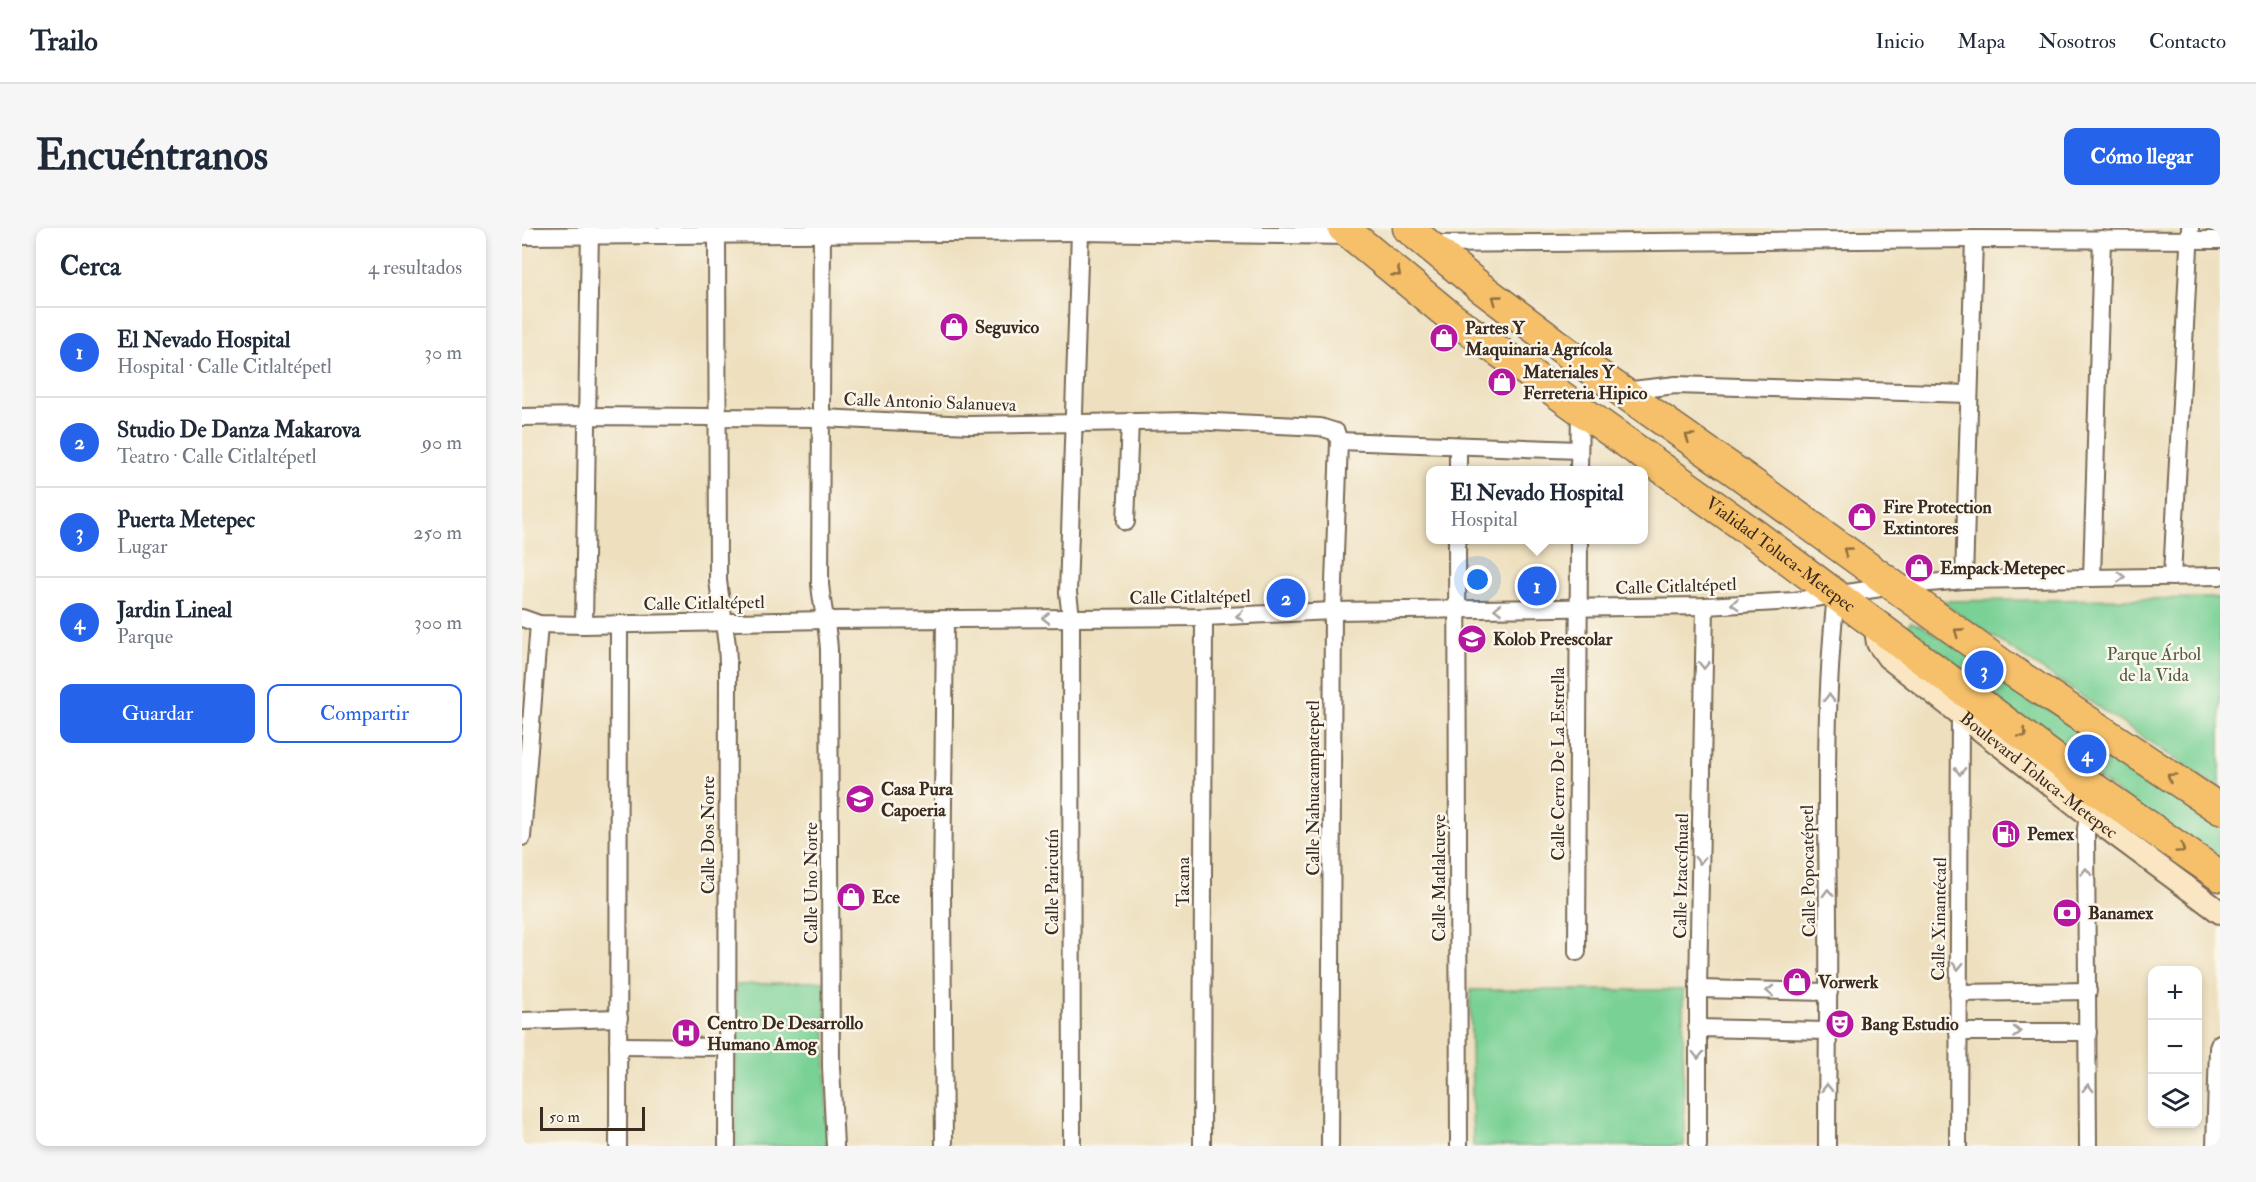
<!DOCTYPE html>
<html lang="es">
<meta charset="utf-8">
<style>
:root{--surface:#fff;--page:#f6f6f7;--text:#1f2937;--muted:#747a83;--line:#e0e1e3;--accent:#2563eb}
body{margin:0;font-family:"IM FELL Double Pica",serif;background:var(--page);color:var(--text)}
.controls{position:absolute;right:18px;bottom:18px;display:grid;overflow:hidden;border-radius:12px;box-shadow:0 3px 9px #0003}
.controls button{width:54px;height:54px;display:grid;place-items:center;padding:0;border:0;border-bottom:2px solid var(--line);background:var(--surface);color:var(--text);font:30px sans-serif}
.scale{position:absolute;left:18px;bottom:15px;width:105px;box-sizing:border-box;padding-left:6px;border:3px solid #3b2a1e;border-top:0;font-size:16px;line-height:21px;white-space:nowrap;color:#3b2a1e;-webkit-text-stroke:4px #fbf7ec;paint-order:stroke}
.you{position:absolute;left:956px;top:352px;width:21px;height:21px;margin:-15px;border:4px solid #fff;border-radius:50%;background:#1a73e8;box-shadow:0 0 0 9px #1a73e833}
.badge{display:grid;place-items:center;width:39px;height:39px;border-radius:50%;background:var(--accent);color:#fff;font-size:20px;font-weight:700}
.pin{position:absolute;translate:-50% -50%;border:3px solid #fff;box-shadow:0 2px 6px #0006}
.popup{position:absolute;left:904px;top:238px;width:222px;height:78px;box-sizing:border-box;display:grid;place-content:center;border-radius:12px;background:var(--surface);filter:drop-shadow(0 2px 4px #0005);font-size:20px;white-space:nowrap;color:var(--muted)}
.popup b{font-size:22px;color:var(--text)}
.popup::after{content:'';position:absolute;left:50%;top:100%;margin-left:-12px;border:12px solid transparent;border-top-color:var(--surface)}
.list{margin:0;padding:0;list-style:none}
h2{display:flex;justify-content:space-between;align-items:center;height:78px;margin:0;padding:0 24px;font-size:26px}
h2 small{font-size:20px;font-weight:400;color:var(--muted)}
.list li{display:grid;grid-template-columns:39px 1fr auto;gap:18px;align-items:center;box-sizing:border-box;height:90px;padding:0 24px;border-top:2px solid var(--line)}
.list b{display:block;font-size:22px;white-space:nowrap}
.list p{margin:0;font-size:20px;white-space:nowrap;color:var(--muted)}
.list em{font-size:20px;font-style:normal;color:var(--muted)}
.actions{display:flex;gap:12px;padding:18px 24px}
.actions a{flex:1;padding:14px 0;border:2px solid var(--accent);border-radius:12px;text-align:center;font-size:21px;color:var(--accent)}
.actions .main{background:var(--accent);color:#fff}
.icon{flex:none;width:33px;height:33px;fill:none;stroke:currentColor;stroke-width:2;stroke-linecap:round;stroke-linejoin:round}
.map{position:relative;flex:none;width:1698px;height:918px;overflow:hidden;border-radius:12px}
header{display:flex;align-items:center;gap:36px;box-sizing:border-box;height:84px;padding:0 30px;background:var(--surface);border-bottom:2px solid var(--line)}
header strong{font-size:28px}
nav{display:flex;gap:33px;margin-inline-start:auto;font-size:21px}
.intro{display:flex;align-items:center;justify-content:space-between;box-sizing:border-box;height:144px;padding:0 36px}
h1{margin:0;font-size:42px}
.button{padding:15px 27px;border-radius:12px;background:var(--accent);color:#fff;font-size:21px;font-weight:700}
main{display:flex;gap:36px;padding:0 36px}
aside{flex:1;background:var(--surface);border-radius:12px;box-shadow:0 3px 9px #0003}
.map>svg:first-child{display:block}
.green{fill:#7ad195;stroke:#5a7e5a;stroke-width:1.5}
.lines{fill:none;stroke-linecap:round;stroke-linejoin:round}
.street-casing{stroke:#7a6a56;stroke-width:20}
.secondary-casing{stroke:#7a6a56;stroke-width:26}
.highway-casing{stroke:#7a6a56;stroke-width:33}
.street{stroke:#fff;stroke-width:16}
.secondary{stroke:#fbe6c4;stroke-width:22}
.highway{stroke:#f6c06b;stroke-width:30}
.oneway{stroke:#8f6e41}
.oneway2{stroke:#a79f9a}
.labels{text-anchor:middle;stroke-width:5;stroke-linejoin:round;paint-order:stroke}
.poi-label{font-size:18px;font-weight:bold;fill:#3b2a1e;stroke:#fbf7ec;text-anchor:start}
.street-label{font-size:18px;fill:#3b2a1e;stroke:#fbf7ec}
.park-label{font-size:18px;fill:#4e5c42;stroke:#fbf7ec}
</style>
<header>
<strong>Trailo</strong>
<nav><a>Inicio</a><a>Mapa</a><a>Nosotros</a><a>Contacto</a></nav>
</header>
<div class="intro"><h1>Encuéntranos</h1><a class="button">Cómo llegar</a></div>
<main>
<aside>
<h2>Cerca<small>4 resultados</small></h2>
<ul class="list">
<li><span class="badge">1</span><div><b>El Nevado Hospital</b><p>Hospital · Calle Citlaltépetl</p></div><em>30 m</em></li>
<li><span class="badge">2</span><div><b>Studio De Danza Makarova</b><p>Teatro · Calle Citlaltépetl</p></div><em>90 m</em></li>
<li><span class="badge">3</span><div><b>Puerta Metepec</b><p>Lugar</p></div><em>250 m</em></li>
<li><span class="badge">4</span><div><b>Jardin Lineal</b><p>Parque</p></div><em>300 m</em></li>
</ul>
<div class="actions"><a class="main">Guardar</a><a>Compartir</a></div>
</aside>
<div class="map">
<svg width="1698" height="918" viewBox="0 0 1698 918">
<rect width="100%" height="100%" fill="#fbf7ec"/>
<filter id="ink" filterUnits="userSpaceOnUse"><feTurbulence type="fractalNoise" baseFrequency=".0167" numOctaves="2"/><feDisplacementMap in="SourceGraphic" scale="12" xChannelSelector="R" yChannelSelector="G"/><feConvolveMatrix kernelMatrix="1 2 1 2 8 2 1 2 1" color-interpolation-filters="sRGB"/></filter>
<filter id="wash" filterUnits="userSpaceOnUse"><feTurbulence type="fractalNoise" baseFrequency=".008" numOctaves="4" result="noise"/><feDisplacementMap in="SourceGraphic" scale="24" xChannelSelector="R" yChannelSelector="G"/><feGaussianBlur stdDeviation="1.35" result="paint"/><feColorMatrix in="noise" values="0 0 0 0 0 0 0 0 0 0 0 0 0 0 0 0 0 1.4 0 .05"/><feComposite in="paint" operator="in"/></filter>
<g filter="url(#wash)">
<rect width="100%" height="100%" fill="#eee0bf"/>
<g class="green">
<polygon points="1698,370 1698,561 1418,373"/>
<polygon points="1389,394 1402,399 1698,595 1698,644 1383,401"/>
<polygon points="303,753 305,918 214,918 214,757"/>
<polygon points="948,762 1161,762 1162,918 951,918"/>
</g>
</g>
<g filter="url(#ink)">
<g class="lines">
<g class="street-casing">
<g id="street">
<polyline points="195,0 196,353 205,417 206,434 205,918"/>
<path d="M 300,0 L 298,356 C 300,379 306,400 307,422 L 309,839 L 313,918"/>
<polyline points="0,8 558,4 829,8"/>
<polyline points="908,16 1452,11 1698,12"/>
<polyline points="1101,163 1154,157 1447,166"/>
<polyline points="0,189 66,188 299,190 448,197 670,193 798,199 814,204 817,213 811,383 808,918"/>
<polyline points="817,213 1057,222"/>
<polyline points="936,242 936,219"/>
<polyline points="1057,242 1058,182"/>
<polyline points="604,294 608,193"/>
<polyline points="935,312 937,918"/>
<polyline points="1650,349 1668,0"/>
<polyline points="1570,350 1580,11"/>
<polyline points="1442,352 1452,11"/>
<polyline points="0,390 17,396 62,397 304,392 682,389 811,383 1183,378 1272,373 1372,358 1442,352 1698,348"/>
<polyline points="62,397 68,0"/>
<polyline points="0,609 17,396"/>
<polyline points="1055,724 1057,312"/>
<polyline points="1176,761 1307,764"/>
<polyline points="1436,765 1566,763"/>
<polyline points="0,793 97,790"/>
<polyline points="1175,800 1305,803"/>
<polyline points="1436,804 1566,804"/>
<polyline points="96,818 205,819"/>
<polyline points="96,918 97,396"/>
<polyline points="422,918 420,666 423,392"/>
<polyline points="550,918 549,389 546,365 558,4"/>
<polyline points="680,918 682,389"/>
<polyline points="1176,918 1176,761 1183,378"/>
<path d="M 1305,918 C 1305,842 1307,766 1306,691 C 1305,583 1302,475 1314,368"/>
<polyline points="1436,918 1438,485 1443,480"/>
<polyline points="1566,918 1564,601 1568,577"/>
<polyline points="1693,918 1696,820 1698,815"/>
</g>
</g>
<g class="secondary-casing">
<g id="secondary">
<path id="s1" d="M 1353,396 L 1356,415 L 1366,429 L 1566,586 L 1698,684"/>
</g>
</g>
<g class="highway-casing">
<g id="highway">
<path id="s2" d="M 821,0 L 930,90 L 1235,308 L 1572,560 L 1698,648"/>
<polyline points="886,0 958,59 1058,134 1220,248 1481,437 1698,581"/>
</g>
</g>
<use href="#street" class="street"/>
<use href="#secondary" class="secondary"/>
<use href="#highway" class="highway"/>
</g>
<defs><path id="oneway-chevron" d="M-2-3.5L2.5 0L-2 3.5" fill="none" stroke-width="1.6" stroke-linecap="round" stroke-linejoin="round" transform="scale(1.5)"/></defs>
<g class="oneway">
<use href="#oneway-chevron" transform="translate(875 45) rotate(39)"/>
<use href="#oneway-chevron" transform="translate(974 71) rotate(-144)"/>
<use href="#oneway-chevron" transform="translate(1167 209) rotate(-145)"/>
<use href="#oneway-chevron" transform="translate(1325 323) rotate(-144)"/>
<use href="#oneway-chevron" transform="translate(1436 404) rotate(-144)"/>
<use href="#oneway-chevron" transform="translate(1501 506) rotate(37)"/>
<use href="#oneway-chevron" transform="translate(1649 549) rotate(-146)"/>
<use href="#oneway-chevron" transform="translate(1659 621) rotate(35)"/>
</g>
<g class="oneway2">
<use href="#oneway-chevron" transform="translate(1599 349) rotate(-1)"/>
<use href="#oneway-chevron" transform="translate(1213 376) rotate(176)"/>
<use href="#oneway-chevron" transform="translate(976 381) rotate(179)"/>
<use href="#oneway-chevron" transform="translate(718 388) rotate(177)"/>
<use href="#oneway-chevron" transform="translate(524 390) rotate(179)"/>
<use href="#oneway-chevron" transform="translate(1182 437) rotate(91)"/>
<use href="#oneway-chevron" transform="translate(1307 470) rotate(-89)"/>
<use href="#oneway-chevron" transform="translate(1438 543) rotate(91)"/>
<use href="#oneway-chevron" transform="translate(1178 632) rotate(91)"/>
<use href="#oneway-chevron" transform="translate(1564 644) rotate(-91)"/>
<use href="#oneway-chevron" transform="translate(1306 665) rotate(-91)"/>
<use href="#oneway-chevron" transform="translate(1436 738) rotate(91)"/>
<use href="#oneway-chevron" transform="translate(1248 763) rotate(-179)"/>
<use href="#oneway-chevron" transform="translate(1495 804)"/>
<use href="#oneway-chevron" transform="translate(1176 827) rotate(90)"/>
<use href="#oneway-chevron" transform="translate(1305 860) rotate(-90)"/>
<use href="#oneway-chevron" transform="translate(1566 860) rotate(-90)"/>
</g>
</g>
<defs>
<g id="shop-disc" transform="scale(1.5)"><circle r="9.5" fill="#b5179e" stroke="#fbf7ec"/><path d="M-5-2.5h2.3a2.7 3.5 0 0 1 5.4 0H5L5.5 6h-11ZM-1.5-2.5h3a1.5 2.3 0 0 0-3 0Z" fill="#fff"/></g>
<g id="school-disc" transform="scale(1.5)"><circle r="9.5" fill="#b5179e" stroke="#fbf7ec"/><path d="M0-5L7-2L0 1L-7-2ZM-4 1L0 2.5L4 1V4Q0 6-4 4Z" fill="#fff"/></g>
<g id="fuel-disc" transform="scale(1.5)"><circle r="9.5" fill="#b5179e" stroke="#fbf7ec"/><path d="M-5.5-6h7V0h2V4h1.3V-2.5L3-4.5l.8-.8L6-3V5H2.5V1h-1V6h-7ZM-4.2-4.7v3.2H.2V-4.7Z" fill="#fff"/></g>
<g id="bank-disc" transform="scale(1.5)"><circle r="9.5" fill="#b5179e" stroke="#fbf7ec"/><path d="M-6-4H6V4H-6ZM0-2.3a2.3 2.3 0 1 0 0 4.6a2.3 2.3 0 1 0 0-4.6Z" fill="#fff"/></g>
<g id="theatre-disc" transform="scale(1.5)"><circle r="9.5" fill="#b5179e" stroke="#fbf7ec"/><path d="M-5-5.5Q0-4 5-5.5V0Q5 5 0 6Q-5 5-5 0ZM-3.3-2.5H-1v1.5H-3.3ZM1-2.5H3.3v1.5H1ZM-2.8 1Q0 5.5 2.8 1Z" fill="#fff"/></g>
<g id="hospital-disc" transform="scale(1.5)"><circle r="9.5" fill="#b5179e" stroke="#fbf7ec"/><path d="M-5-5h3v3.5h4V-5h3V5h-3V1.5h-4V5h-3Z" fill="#fff"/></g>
</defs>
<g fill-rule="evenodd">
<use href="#shop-disc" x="432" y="99"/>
<use href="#shop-disc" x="922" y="110"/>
<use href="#shop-disc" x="980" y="154"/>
<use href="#shop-disc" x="1340" y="289"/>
<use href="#shop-disc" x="1397" y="340"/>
<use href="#school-disc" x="950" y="411"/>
<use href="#school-disc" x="338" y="571"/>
<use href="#fuel-disc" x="1484" y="606"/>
<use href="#shop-disc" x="329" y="669"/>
<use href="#bank-disc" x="1545" y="685"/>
<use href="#shop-disc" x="1275" y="754"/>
<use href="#theatre-disc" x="1318" y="796"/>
<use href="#hospital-disc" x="164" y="805"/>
</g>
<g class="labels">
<g class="poi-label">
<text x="453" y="105">Seguvico</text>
<text x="943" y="106">Partes Y<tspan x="943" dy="21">Maquinaria Agrícola</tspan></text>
<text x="1001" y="150">Materiales Y<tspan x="1001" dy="21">Ferreteria Hipico</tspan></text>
<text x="1361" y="285">Fire Protection<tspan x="1361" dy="21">Extintores</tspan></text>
<text x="1418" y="346">Empack Metepec</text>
<text x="971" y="417">Kolob Preescolar</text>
<text x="359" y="567">Casa Pura<tspan x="359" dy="21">Capoeria</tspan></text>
<text x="1505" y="612">Pemex</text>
<text x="350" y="675">Ece</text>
<text x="1566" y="691">Banamex</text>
<text x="1296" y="760">Vorwerk</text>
<text x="185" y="801">Centro De Desarrollo<tspan x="185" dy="21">Humano Amog</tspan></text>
<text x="1339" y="802">Bang Estudio</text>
</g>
<g class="street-label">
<text transform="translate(408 174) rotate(2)" y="6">Calle Antonio Salanueva</text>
<text dy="6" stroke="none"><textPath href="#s2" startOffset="546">Vialidad Toluca-Metepec</textPath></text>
<text transform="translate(1154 358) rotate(-2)" y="6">Calle Citlaltépetl</text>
<text transform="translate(668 369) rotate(-1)" y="6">Calle Citlaltépetl</text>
<text transform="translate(182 375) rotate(-1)" y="6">Calle Citlaltépetl</text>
<text transform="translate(1036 536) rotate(-90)" y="6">Calle Cerro De La Estrella</text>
<text dy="6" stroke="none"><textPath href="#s1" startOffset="228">Boulevard Toluca-Metepec</textPath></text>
<text transform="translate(791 560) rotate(-90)" y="6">Calle Nahuacampatepetl</text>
<text transform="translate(186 607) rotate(-90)" y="6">Calle Dos Norte</text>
<text transform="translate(1286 643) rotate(-91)" y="6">Calle Popocatépetl</text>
<text transform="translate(1159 648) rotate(-89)" y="6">Calle Iztaccíhuatl</text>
<text transform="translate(917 650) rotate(-90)" y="6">Calle Matlalcueye</text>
<text transform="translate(530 654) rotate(-90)" y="6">Calle Paricutín</text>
<text transform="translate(661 654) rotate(-90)" y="6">Tacana</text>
<text transform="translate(289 655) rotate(-90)" y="6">Calle Uno Norte</text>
<text transform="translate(1417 691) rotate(-89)" y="6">Calle Xinantécatl</text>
</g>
<g class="park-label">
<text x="1632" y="432">Parque Árbol<tspan x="1632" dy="21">de la Vida</tspan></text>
</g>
</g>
</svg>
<div class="controls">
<button>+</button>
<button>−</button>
<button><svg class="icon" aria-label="layers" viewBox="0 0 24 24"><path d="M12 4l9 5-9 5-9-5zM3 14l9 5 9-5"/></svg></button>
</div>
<div class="scale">50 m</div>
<div class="you"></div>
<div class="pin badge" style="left:1015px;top:358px">1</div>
<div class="popup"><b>El Nevado Hospital</b>Hospital</div>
<div class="pin badge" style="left:764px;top:370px">2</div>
<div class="pin badge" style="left:1462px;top:442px">3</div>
<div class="pin badge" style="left:1565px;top:526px">4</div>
</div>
</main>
